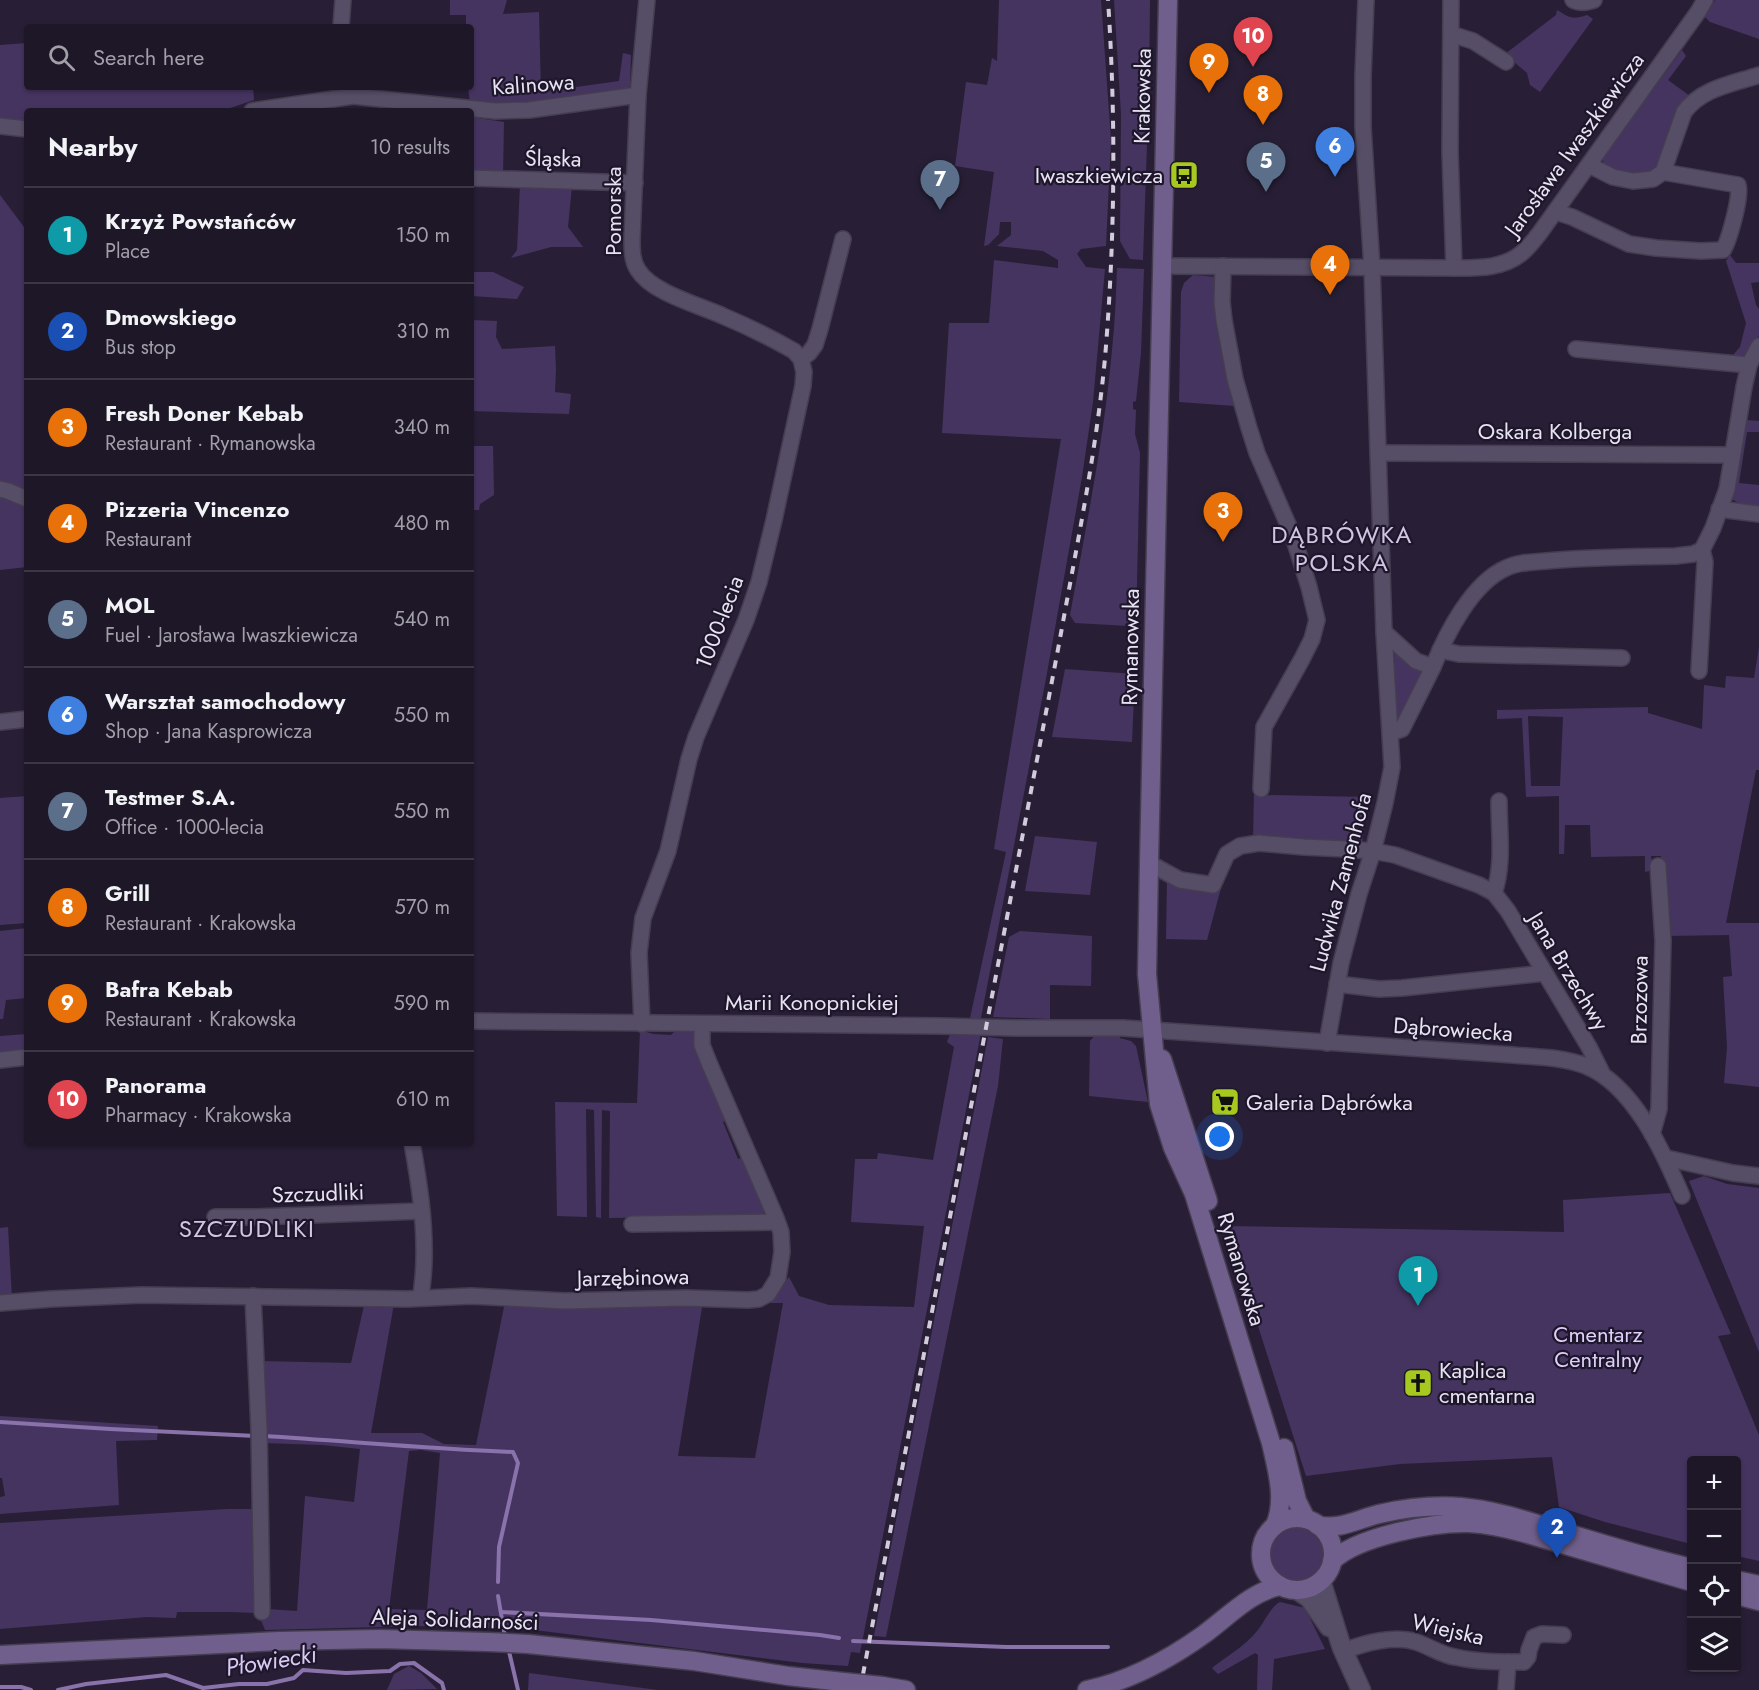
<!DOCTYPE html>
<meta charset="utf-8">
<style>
:root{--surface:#1e1728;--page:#262030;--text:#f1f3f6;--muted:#a19fa8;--line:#3c3645;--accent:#d93025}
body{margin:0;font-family:Jost,sans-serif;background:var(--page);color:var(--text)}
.controls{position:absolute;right:18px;bottom:18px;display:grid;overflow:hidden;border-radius:6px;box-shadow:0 2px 4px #0004}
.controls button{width:54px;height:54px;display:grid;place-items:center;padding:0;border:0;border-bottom:2px solid var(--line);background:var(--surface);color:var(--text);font:30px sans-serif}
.you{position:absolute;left:1220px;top:1137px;width:21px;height:21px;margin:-15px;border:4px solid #fff;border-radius:50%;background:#1a73e8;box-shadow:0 0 0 9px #1a73e833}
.badge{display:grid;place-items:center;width:39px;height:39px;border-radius:50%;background:var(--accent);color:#fff;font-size:20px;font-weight:700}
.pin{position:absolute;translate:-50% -50px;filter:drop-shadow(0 2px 3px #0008)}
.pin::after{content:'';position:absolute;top:32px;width:21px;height:18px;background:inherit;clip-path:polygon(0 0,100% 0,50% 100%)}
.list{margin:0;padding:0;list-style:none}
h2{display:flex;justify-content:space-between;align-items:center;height:78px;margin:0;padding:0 24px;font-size:26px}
h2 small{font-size:20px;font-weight:400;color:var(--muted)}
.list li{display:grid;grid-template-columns:39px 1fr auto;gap:18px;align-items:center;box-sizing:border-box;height:96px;padding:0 24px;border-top:2px solid var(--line)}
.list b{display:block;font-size:22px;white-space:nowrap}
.list p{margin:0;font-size:20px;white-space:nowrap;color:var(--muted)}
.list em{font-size:20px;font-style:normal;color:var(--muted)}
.icon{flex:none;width:33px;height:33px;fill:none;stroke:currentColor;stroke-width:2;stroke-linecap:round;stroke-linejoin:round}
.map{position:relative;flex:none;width:1759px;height:1690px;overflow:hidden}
.search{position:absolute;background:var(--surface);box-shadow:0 2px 4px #0004;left:24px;top:24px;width:450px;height:66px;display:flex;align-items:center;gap:15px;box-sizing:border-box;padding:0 21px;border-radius:6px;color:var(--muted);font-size:22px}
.panel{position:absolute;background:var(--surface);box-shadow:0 2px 4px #0004;left:24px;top:108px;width:450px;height:1038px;border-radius:6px}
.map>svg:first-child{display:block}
.green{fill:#453460;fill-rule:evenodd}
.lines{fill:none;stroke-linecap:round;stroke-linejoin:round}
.stream{stroke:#8a72ab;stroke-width:4}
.minor-casing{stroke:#453d50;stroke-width:18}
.tertiary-casing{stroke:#453d50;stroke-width:21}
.secondary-casing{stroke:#453d50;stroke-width:21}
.minor{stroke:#564d66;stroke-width:15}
.tertiary{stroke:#564d66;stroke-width:18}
.secondary{stroke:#705f8c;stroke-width:18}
.rail{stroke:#d1cbdb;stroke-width:4;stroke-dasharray:8 8;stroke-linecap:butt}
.secondary-bridge-casing{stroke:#453d50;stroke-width:21;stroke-linecap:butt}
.secondary-bridge{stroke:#705f8c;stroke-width:18}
.labels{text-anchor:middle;stroke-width:4.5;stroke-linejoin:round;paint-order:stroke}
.street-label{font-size:22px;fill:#e8e3f2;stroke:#1e162b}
.poi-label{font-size:22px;fill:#e8e3f2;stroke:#1e162b;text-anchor:start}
.park-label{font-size:22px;fill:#dfd0fb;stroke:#1e162b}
.neighbourhood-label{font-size:24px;letter-spacing:1.5px;fill:#d0c5e3;stroke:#1e162b}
.water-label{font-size:24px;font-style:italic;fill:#d9caf5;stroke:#1e162b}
</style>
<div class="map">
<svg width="1759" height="1690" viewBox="0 0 1759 1690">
<rect width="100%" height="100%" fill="#281f36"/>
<g class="green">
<polygon points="450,0 507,0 503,14 539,12 541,92 619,81 623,53 631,55 630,86 622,93 541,105 470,103 468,87 471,87 471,27 466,27 466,15 450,15"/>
<polygon points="999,0 1101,0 1111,140 1106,246 1081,249 1077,254 1086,267 1105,269 1093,402 1082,477 1047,673 981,1018 970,1018 1006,852 994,849 1061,439 942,433 949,323 989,323 994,260 1058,268 1058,260 1043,251 997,246 1011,235 1011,222 1000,222 999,234 988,245 984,246 994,172 955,166 966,82 987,85 992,58 997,61"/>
<polygon points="1114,0 1150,0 1149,86 1143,260 1130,259 1120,241 1121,114"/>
<polygon points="1715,0 1759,0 1759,39 1710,22 1705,17"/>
<path d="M 1557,10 C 1570,18 1572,20 1587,15 L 1593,19 L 1540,92 L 1530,85 L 1527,73 L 1505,54 L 1556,15 Z"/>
<polygon points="27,43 27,87 253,87 254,100 227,109 212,111 27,111 27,124 0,121 0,45"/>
<polygon points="1682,50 1686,56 1668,80 1690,96 1655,172 1627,175 1604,165 1602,156 1630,121"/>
<polygon points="471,117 504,122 503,174 471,172"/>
<polygon points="520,185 572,186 568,227 583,247 551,247 511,258 517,250"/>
<polygon points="0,195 27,231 27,567 0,570"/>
<polygon points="1730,255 1736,263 1759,263 1759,282 1751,283 1756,305 1759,309 1759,336 1755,340 1744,358 1735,358 1733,355 1740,347 1746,323 1726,261"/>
<path d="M 1117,268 L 1144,269 L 1141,353 L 1136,401 L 1133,402 L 1133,409 L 1136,410 L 1135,434 L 1140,453 L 1136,625 L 1128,626 L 1075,623 L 1070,615 C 1086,527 1104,439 1112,350 C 1115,322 1116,295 1117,268 Z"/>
<polygon points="471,272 493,272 524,287 517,299 471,296"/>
<polygon points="1193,275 1216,277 1218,311 1235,406 1179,402 1181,292 1184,283"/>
<polygon points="471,320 497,321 496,337 502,349 555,346 556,370 555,392 571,394 569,414 471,411"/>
<polygon points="1746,420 1759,421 1759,432 1747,432 1739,483 1759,485 1759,507 1744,506 1730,498"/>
<polygon points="471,446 493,446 494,495 480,504 479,510 471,510"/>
<path d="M 1759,647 L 1759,770 L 1756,770 L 1726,923 L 1759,923 L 1759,1087 L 1724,1083 L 1727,1047 L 1723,977 L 1732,976 L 1729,935 L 1667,936 L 1661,856 L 1651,856 L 1653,870 L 1645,872 L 1645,856 L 1591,857 L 1590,825 L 1565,825 L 1564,854 L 1559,854 L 1559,796 L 1526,797 L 1522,718 L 1497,719 L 1497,710 L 1648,707 L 1648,713 L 1702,729 L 1704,685 L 1725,688 L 1726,676 L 1754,678 ZM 1528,716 L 1563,717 L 1560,786 L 1531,786 Z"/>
<polygon points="1397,650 1424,670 1397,722 1394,652"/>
<polygon points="1065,669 1135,674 1132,742 1052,737"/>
<polygon points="1254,793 1265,795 1368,797 1362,844 1253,838"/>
<polygon points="27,796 27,923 0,925 0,798"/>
<polygon points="1035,836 1097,842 1090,895 1025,891"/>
<polygon points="1167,880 1196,890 1221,888 1207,940 1166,939"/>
<polygon points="27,928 27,998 6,1000 3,1019 0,1019 0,931"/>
<polygon points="1020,931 1092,936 1091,986 1050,985 1050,1019 993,1017 1009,937"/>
<polygon points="693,1029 696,1032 728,1120 723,1122 738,1159 744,1157 765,1206 763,1216 609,1218 610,1111 602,1110 601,1218 596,1217 594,1110 586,1109 587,1217 557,1216 555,1102 637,1103 640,1030 653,1034 671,1035 675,1031"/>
<path d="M 951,1032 L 981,1033 L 860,1653 L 851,1652 L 848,1666 L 802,1663 L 526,1629 L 419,1626 L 265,1630 L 258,1613 L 230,1612 L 177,1612 L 176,1618 L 147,1617 L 0,1629 L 0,1523 L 227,1509 L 257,1509 L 267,1609 L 297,1611 L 305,1496 L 354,1502 L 360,1449 L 322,1445 L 262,1443 L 259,1361 L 351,1363 L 365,1301 L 394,1304 L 371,1433 L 422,1433 L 444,1444 L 476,1445 L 505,1302 L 571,1307 L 634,1307 L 703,1301 L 678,1456 L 755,1458 L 783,1303 L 762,1303 L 773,1295 L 789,1277 L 799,1296 L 829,1305 L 914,1307 L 924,1226 L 851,1222 L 855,1159 L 877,1159 L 878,1153 L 933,1160 L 954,1047 L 947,1042 ZM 421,1450 L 440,1453 L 427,1610 L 389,1609 L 409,1451 Z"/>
<polygon points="27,1034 27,1049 0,1052 0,1036"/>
<polygon points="1095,1035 1119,1036 1120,1038 1131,1041 1136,1046 1148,1102 1089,1096 1090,1041"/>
<polygon points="988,1037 1003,1039 998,1086 886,1637 874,1636"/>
<polygon points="1704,1176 1727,1184 1759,1188 1759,1352 1689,1181"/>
<polygon points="1670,1193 1731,1334 1718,1336 1759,1435 1759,1561 1737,1556 1736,1460 1692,1460 1691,1544 1605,1522 1559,1507 1552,1457 1400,1464 1306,1476 1226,1226 1564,1232 1563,1200"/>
<polygon points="8,1227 12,1298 0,1299 0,1228"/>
<polygon points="0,1416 158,1426 157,1440 116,1441 119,1505 0,1514 0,1497 5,1496 2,1478 0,1478"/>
<circle cx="1297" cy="1554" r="28"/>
<path d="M 1280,1602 L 1305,1608 L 1325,1649 L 1274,1659 L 1272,1690 L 1257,1690 L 1258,1655 L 1255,1653 L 1218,1674 L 1212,1668 C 1227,1656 1245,1646 1257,1631 C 1264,1623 1271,1606 1280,1602 Z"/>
<polygon points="409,1666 421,1673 437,1689 387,1690 394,1674"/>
<polygon points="529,1673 658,1690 528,1690"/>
</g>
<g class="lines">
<g class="stream">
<polyline points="0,1422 110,1429 257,1436"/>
<path d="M 264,1436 C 347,1441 430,1449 513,1452 L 518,1463 L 499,1547 L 498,1582"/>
<polyline points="498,1596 505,1637"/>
<polyline points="501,1612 651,1620 820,1635 839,1638"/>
<polyline points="853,1641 1006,1647 1108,1647"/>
<polyline points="508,1647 518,1690"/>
<polyline points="0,1687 21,1687 31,1690"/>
<polyline points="58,1690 86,1684 166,1675 203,1688 239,1684 267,1684 294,1678 303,1670 346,1673 390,1671 400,1664 414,1663 442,1683 444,1690"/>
</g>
<g class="minor-casing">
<g id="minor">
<polyline points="1451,0 1450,151 1454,268"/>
<path d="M 1573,0 C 1580,4 1587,2 1594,0"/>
<polyline points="341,27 343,0"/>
<polyline points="1451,34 1473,41 1506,62"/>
<polyline points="252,111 353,96 495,111 529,110 638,95"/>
<polyline points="0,126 27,129"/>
<path d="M 1589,165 L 1613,177 L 1633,181 L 1653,179 L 1663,172 L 1684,112 C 1702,88 1732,84 1759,75"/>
<polyline points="471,178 635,183"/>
<path d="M 1556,212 L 1572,217 L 1629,244 L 1656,248 L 1701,251 L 1723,250 C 1729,241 1742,194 1738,185 L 1663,172"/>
<path d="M 1163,266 L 1454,268 C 1477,268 1504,269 1523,252 C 1529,247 1534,240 1539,234 L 1698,12 L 1705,0"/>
<polyline points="1223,266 1222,302 1224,320 1235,379 1249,428 1257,453 1293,536 1309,587 1317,620 1312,639 1302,659 1264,727 1261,789"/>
<polyline points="1576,349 1749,365"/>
<polyline points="801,359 809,353 815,345 820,329 843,239"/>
<polyline points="1378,453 1732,455"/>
<polyline points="0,489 8,491 27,499"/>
<polyline points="1719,509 1759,514"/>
<path d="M 1384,632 L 1416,661 L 1433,667 C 1446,634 1472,583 1506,568 C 1518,562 1533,562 1546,561 C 1589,557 1633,557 1676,556 L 1693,554 L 1702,550"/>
<polyline points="1440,650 1459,654 1622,658"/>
<polyline points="1699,671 1705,562 1702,550 1713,528 1727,489 1744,387 1749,365 1759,346"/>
<polyline points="0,722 27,719"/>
<polyline points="1391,733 1402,729 1433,667"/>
<polyline points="1149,863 1180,880 1213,885 1227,854 1240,846 1259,843 1304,847 1346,849 1373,851 1395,855 1479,885 1494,893 1508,911 1589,1047 1602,1073"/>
<path d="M 1494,893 C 1504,864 1499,832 1499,801"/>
<polyline points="1337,984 1379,989 1402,988 1545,973"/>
<path d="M 471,1021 L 941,1026 L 1015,1028 L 1123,1028 L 1513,1055 C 1537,1057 1563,1057 1586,1066 C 1633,1085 1663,1151 1682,1196"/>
<path d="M 642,1024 L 639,953 L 643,918 L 668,851 L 689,759 L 696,737 L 746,620 L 759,582 L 774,520 L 803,386 L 804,372 L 801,359 L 794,351 C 771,338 747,326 723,316 C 699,305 652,293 638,270 C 632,261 632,250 632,239 L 638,95 L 647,0"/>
<polyline points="1327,1043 1341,963 1359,894 1373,851 1385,803 1392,767 1384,632 1372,268 1363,127 1363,76 1366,0"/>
<polyline points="0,1060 27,1057"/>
<polyline points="1652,1134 1659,1109 1660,1060 1663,941 1658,866"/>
<path d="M 412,1143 C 419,1182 425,1220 424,1260 C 424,1273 422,1285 421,1298"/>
<polyline points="1666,1158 1733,1173 1759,1176"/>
<polyline points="215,1217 256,1217 422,1211"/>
<polyline points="632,1224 777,1222"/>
<polyline points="253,1296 259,1429 262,1612"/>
<polyline points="0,1303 51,1299 141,1295 407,1299 471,1296 565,1301 686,1298 748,1300 759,1299 768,1294 778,1278 782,1252 781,1232 776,1218 710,1065 702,1045 702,1024"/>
<path d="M 1344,1651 C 1364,1643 1394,1635 1416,1642 C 1429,1646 1441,1655 1455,1657 C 1477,1662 1501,1662 1524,1662 L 1528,1657 L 1529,1650 L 1534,1637 L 1542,1634 L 1563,1635"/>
<polyline points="1506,1690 1508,1662"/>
</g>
</g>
<g class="tertiary-casing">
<g id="tertiary">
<polyline points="1321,1581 1342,1648 1361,1690"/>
<polyline points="1297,1590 1309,1598 1329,1627"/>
</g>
</g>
<g class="secondary-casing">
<g id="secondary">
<path d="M 1168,0 L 1149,863 L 1147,974 L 1159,1104 L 1173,1148 L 1194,1194 L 1271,1443 C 1277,1469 1286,1500 1275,1525"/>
<polyline points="1162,1059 1208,1201"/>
<polyline points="1284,1448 1297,1501 1306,1519"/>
<circle cx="1297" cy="1554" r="36"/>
<path d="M 1317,1525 C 1338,1531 1358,1519 1379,1514 C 1405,1508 1434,1505 1461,1507 C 1496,1510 1530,1522 1564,1532 C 1606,1545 1648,1558 1692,1568"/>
<path d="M 1332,1561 C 1358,1536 1434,1522 1469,1523 C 1488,1524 1506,1528 1524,1533 L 1692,1582"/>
<polyline points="1736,1580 1759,1585"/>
<polyline points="1736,1595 1759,1601"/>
<polyline points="0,1655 279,1641 379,1639 488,1642 528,1644 694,1661 788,1676 834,1681"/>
<polyline points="882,1686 906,1690"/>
<path d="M 1087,1690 C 1129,1681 1168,1660 1203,1635 C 1227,1618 1250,1592 1280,1586"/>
</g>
</g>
<use href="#minor" class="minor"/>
<use href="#tertiary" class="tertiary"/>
<use href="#secondary" class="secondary"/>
<path class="rail" d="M 860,1690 L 1059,644 C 1076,549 1096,454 1105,358 C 1115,238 1116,120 1108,0"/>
<g class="secondary-bridge-casing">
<polyline id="secondary-bridge" points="834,1681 882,1686"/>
</g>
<use href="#secondary-bridge" class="secondary-bridge"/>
</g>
<defs>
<g id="bus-square" transform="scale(1.5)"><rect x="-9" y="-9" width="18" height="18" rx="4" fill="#a7c81f" stroke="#1e162b"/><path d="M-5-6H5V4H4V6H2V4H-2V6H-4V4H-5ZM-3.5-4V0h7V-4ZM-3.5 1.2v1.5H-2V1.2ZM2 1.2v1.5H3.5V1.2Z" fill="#111"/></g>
<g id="supermarket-square" transform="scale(1.5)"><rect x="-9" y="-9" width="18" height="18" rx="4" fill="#a7c81f" stroke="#1e162b"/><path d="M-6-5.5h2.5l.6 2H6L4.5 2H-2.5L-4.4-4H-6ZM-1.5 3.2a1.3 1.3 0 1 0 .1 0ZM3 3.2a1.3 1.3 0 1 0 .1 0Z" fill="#111"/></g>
<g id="church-square" transform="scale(1.5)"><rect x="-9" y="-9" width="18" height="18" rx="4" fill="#a7c81f" stroke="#1e162b"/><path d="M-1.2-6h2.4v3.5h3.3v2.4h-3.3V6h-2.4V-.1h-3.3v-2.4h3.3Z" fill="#111"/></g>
</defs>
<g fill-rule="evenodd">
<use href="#bus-square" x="1184" y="175"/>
<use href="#supermarket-square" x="1225" y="1102"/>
<use href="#church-square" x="1418" y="1383"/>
</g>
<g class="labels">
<g class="street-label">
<text transform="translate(533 84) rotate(-4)" y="8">Kalinowa</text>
<text transform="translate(1142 96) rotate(-89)" y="8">Krakowska</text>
<text transform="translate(1574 144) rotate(-54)" y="8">Jarosława Iwaszkiewicza</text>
<text transform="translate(553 158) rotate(1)" y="8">Śląska</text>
<text transform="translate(613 211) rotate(-90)" y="8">Pomorska</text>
<text x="1555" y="439">Oskara Kolberga</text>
<text transform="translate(719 622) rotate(-69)" y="8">1000-lecia</text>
<text transform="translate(1130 647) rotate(-89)" y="8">Rymanowska</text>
<text transform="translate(1340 882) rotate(-75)" y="8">Ludwika Zamenhofa</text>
<text transform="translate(1569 971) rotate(59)" y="8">Jana Brzechwy</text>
<text transform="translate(1639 1000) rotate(-89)" y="8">Brzozowa</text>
<text x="812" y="1010">Marii Konopnickiej</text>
<text transform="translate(1453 1029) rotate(4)" y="8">Dąbrowiecka</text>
<text transform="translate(318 1193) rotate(-2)" y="8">Szczudliki</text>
<text transform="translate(1242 1269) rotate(73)" y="8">Rymanowska</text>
<text transform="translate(633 1277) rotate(-1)" y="8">Jarzębinowa</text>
<text transform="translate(455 1619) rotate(2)" y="8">Aleja Solidarności</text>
<text transform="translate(1448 1629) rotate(13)" y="8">Wiejska</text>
</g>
<g class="poi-label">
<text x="1163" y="183" text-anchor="end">Iwaszkiewicza</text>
<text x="1246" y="1110">Galeria Dąbrówka</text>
<text x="1439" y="1378">Kaplica<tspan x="1439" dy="25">cmentarna</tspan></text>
</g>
<g class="park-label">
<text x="1598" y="1342">Cmentarz<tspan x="1598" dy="25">Centralny</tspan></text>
</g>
<g class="neighbourhood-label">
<text x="1342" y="543">DĄBRÓWKA<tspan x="1342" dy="28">POLSKA</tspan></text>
<text x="247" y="1237">SZCZUDLIKI</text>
</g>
<g class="water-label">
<text transform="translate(271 1661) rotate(-9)" y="8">Płowiecki</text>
</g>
</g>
</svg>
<div class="controls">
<button>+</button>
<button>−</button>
<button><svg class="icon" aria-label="locate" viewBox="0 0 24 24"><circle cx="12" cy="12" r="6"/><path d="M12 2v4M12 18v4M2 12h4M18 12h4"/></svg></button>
<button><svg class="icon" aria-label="layers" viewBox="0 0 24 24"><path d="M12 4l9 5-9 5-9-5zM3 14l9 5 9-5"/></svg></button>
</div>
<div class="you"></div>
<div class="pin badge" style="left:1418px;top:1306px;background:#0f9aa8">1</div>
<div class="pin badge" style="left:1557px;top:1558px;background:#1a4fb4">2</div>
<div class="pin badge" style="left:1223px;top:542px;background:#e8710a">3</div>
<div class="pin badge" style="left:1330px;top:295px;background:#e8710a">4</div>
<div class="pin badge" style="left:1266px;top:192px;background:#5c6f8a">5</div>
<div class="pin badge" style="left:1335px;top:177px;background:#3f7fe0">6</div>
<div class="pin badge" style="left:940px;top:210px;background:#5c6f8a">7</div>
<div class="pin badge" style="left:1263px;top:125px;background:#e8710a">8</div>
<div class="pin badge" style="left:1209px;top:93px;background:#e8710a">9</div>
<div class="pin badge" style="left:1253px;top:67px;background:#e0444e">10</div>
<div class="search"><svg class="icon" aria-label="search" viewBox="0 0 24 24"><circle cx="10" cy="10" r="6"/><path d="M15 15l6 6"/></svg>Search here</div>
<section class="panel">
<h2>Nearby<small>10 results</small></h2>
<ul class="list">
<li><span class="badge" style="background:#0f9aa8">1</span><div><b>Krzyż Powstańców</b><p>Place</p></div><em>150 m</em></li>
<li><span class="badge" style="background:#1a4fb4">2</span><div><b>Dmowskiego</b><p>Bus stop</p></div><em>310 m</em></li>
<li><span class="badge" style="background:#e8710a">3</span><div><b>Fresh Doner Kebab</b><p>Restaurant · Rymanowska</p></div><em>340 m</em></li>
<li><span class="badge" style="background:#e8710a">4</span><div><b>Pizzeria Vincenzo</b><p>Restaurant</p></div><em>480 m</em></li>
<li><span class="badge" style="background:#5c6f8a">5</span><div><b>MOL</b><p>Fuel · Jarosława Iwaszkiewicza</p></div><em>540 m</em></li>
<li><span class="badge" style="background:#3f7fe0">6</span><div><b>Warsztat samochodowy</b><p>Shop · Jana Kasprowicza</p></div><em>550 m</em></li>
<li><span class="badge" style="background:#5c6f8a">7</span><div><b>Testmer S.A.</b><p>Office · 1000-lecia</p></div><em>550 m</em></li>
<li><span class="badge" style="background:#e8710a">8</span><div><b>Grill</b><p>Restaurant · Krakowska</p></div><em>570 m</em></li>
<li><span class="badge" style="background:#e8710a">9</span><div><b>Bafra Kebab</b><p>Restaurant · Krakowska</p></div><em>590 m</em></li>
<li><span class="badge" style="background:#e0444e">10</span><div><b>Panorama</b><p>Pharmacy · Krakowska</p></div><em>610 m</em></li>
</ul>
</section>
</div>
